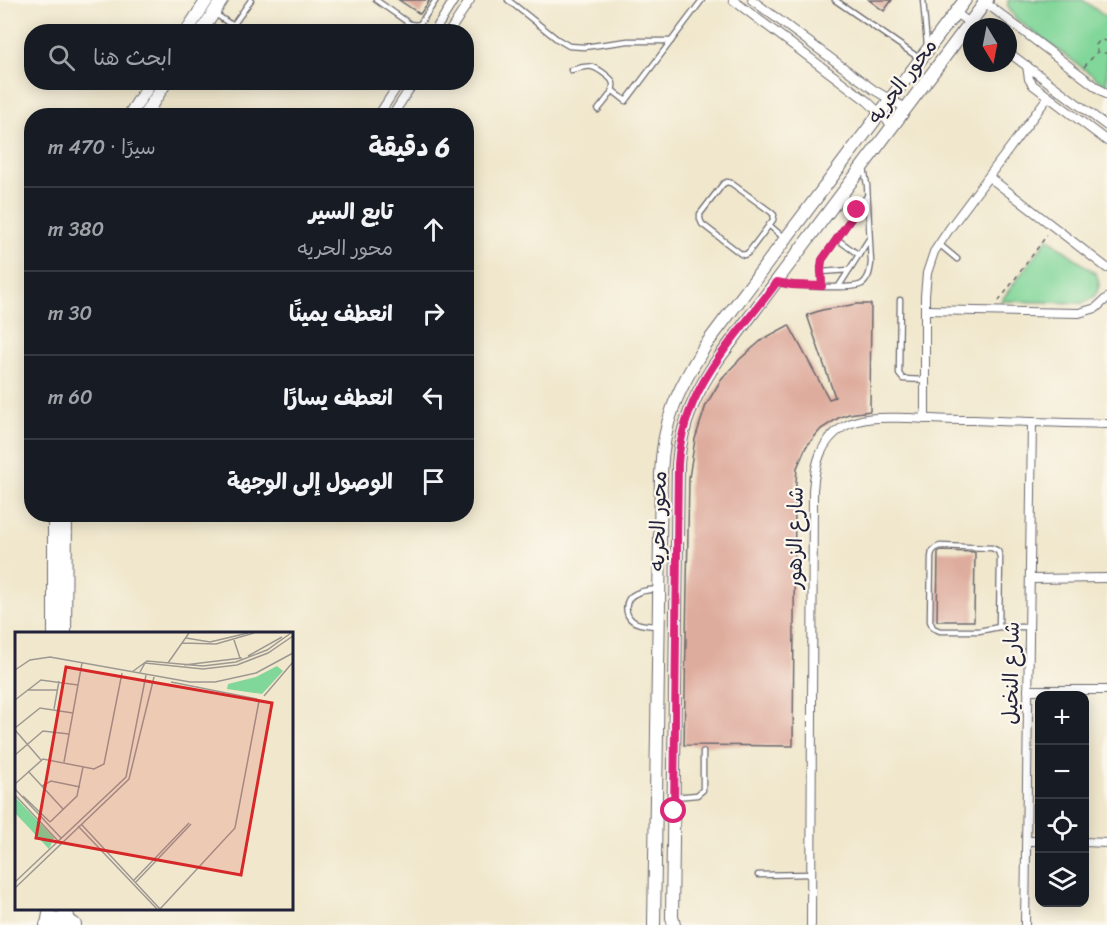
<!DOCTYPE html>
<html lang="ar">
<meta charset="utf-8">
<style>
:root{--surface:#171b24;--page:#242831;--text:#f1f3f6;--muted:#9ea1a6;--line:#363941}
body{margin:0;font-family:Sriracha,"Playpen Sans Arabic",sans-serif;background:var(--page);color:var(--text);direction:rtl}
.controls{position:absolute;right:18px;bottom:18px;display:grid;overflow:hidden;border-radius:12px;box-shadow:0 3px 15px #0003}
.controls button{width:54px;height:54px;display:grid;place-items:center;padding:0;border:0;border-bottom:2px solid var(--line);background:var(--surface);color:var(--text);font:30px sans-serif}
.compass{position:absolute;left:963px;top:18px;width:54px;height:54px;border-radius:50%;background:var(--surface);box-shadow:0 3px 15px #0003;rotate:170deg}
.stop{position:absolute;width:18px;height:18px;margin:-14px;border:4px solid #db2777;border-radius:50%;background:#fff}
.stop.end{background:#db2777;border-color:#fff;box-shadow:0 2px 6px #0008}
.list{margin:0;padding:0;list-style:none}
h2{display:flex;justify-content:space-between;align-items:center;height:78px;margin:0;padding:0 24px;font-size:26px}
h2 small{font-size:20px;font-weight:400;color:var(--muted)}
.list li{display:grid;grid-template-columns:39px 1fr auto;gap:18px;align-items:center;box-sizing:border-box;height:84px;padding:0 24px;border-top:2px solid var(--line)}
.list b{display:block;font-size:22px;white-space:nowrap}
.list p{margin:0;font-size:20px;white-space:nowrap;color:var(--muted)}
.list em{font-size:20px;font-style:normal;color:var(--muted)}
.icon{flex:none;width:33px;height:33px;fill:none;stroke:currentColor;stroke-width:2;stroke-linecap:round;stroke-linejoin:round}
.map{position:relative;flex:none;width:1107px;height:925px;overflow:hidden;direction:ltr}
.search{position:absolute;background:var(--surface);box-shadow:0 3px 15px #0003;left:24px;top:24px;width:450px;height:66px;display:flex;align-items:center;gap:15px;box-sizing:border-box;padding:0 21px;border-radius:24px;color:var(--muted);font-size:22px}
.panel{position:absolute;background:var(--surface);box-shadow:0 3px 15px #0003;left:24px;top:108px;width:450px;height:414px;border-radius:24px;direction:rtl}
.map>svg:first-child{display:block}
.green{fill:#81d699;stroke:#527c6a;stroke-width:1.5}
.building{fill:#deac9d}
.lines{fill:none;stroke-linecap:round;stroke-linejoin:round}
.lane-casing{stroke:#6a676e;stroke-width:7}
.street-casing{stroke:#6a676e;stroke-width:10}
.secondary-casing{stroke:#6a676e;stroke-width:14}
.primary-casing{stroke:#6a676e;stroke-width:16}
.path{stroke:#6a676e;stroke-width:1.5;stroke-dasharray:4.5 4.5;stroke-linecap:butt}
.lane{stroke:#fff;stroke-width:4.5}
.street{stroke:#fff;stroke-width:8}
.secondary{stroke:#fff;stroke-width:12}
.primary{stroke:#fff;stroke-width:14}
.route{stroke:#db2777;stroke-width:8}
.labels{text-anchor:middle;stroke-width:4.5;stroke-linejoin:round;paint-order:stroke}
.street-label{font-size:21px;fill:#22223b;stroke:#fbf7ec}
.inset-road{fill:none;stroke:#9e9892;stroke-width:1.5}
.view{fill:#d62828;fill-opacity:0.15;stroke:#d62828;stroke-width:3}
.inset-edge{fill:none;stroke:#22223b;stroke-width:3}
</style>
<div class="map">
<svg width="1107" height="925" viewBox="0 0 1107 925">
<rect width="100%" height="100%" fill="#fbf7ec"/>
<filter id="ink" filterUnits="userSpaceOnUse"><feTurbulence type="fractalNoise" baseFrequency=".0167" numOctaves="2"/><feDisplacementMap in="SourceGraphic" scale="12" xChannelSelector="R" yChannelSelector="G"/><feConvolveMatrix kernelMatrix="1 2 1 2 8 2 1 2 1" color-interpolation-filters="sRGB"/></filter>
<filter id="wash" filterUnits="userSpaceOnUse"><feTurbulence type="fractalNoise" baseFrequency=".008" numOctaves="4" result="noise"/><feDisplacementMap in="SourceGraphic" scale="24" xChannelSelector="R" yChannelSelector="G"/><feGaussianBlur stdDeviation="1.35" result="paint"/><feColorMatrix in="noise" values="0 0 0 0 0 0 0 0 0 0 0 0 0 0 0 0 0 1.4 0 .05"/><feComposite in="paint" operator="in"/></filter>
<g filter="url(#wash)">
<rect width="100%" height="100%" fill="#f0e7cc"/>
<g class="green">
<polygon points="1008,0 1083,0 1107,18 1107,86 1015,18 1008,6"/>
<path d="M 1048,238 L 1096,274 C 1103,287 1096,299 1083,303 L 1001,301 Z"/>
</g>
<g id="blocks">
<g class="building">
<polygon points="399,0 430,0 420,14"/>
<polygon points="869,0 892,0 884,11"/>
<polygon points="857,304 871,304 870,411 849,414 840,417 821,429 806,447 797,468 795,497 793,746 684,745 689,478 695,439 706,405 722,378 740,359 763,339 789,325 829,399 835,397 807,315 822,310"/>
<polygon points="940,551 975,552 974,621 937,621 938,552"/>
</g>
</g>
</g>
<g filter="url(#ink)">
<use href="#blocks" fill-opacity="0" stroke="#6a676e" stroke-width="1.5"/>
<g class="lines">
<g class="lane-casing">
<g id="lane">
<polyline points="376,0 410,24 415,25 420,24 436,0"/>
<polyline points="508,0 557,39 569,46 584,47 628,41 671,41"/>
<polyline points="835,0 919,58"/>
<polyline points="923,0 927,45"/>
<polyline points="214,13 230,24 234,24 251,0"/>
<path d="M 571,70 C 589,66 591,63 606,75 C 610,78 614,81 613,87 C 613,94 602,104 598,110"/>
<polyline points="612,90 626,101 702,0"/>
<polygon points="727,182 731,183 771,212 774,215 773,220 748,253 744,255 741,254 702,224 700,219 700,214 723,184"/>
<polyline points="769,225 784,238"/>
<polyline points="837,239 859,255"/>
<polyline points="939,244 957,259"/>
<polyline points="821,272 849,270"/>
<path d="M 777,282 C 790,286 851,290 862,284 C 869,279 870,271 871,263 L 867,185 L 864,168"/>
<polyline points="822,286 821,268 822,260 867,196"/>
<polyline points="839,286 869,239"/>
<polyline points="900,300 899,374 903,379 925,380"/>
<path d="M 657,626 C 649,625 640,626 633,621 C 624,615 624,599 635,594 C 642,590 651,590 659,589"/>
<path d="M 999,627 L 1000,557 L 998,551 L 992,548 L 940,546 C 934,548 931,551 931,557 L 930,621 L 933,628 L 940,631 L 979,631 L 999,627 L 1029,627"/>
<polyline points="674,797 697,795 703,790 703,752"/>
<polyline points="758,875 812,874"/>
</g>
</g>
<g class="street-casing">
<g id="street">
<polyline points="733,0 867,101 893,126"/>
<polyline points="752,0 874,90 891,100 906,108"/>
<polyline points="982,0 1107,95"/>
<polyline points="956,13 975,27"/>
<polyline points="434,32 454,0"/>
<polyline points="449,32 470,0"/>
<polyline points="1008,52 1107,126"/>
<polyline points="1027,66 1029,79 1033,85 1107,141"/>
<polyline points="378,116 400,82"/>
<polyline points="392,116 414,82"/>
<polyline points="989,177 1107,268"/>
<polyline points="926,310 1079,313 1096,308 1107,298"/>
<polyline points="925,419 925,296 927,273 934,252 950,228 1048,97"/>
<polyline points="1030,579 1107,578"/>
<polyline points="1028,690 1107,690"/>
<polyline points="1027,841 1040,841"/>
<polyline points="1084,842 1107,843"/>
<path d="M 811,925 L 813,490 C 815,465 820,441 843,427 C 864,415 887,418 910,418 C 932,419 953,420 974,420 C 1019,422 1063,423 1107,424"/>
<polyline points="1025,925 1032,422"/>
</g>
</g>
<g class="secondary-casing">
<g id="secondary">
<polyline points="186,32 207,0"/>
<polyline points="201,32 222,0"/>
<polyline points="129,116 151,82"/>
<polyline points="144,116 166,82"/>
<polyline points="54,634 54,514"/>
<polyline points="65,634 66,514"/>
<polyline points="66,908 69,921"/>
<polyline points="47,925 50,908"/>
<path d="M 654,925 L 661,474 C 663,420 677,391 705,346 L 965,0"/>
<path d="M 674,925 L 672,917 L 678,464 C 681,424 696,391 719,358 L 987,0"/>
</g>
</g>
<g class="primary-casing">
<path id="primary" d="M 47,925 C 56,918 65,918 74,925"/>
</g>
<g class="path">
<polyline points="1107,41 1100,40 1096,45 1097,51 1100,53 1107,53"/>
<polyline points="1084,67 1097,52"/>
<polyline points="999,301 1047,235"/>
</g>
<use href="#lane" class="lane"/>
<use href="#street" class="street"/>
<use href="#secondary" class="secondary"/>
<use href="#primary" class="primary"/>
</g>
</g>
<g class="lines" filter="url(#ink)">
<path class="route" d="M 674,811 L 678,464 C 683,387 734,340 777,282 L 792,285 L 822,286 L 821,268 L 822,260 L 857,210"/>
</g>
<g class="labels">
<g class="street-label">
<text transform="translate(902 81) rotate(-53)" y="7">محور الحريه</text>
<text transform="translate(658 521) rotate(-89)" y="7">محور الحريه</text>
<text transform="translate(795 538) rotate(-89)" y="7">شارع الزهور</text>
<text transform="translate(1011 673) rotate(-89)" y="7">شارع النخيل</text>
</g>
</g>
<g transform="translate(15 632)">
<rect width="278" height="278" fill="#f0e7cc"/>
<path d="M 262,34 L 268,39 L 247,62 L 212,57 L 213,52 L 241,45 ZM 0,165 L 39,206 L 34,217 L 0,181 Z" fill="#81d699"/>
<path class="inset-road" d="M 171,6 L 195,10 L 233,1M 219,8 L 225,26M 167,11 L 201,12 L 239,1M 233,24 L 267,5M 153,31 L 174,1M 169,33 L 227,26M 0,38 L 15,28 L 35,25 L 175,50 L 200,50 L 241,41 L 278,21M 117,40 L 132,29 L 188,34 L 221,30 L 252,18 L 276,1M 125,40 L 130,31 L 188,37 L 222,33 L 253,21 L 278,4M 156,50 L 242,67M 12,58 L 42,58M 249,64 L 278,30M 0,68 L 26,48 L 63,53M 39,77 L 44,49M 0,96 L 25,76 L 58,81M 0,98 L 26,128M 0,123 L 28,99 L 54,102M 49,130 L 67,31M 13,139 L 48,177M 0,152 L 28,127 L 79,137 L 89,132 L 107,41M 27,154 L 36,149 L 65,155M 0,157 L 46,206M 0,163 L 44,210M 8,164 L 35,190M 35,190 L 62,164 L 68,135M 67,193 L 145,277M 63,194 L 142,277M 119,248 L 174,191M 0,250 L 111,145 L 131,43M 120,251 L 176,192M 0,256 L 114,147 L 139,45M 145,277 L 220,196 L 244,69"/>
<path class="view" d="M 51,35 L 257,71 L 226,243 L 21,206 Z"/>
<rect width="278" height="278" class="inset-edge"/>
</g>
</svg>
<div class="controls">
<button>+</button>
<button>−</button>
<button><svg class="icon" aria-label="locate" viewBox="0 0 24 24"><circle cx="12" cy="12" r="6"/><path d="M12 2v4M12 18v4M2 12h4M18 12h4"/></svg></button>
<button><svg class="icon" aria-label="layers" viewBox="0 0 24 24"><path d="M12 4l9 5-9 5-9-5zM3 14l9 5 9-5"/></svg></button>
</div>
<svg class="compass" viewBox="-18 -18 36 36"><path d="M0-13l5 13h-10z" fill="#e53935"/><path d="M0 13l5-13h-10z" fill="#9ea1a6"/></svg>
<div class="stop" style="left:674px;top:811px"></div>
<div class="stop end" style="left:857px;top:210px"></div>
<div class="search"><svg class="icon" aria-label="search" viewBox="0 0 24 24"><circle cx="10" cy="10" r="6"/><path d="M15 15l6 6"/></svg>ابحث هنا</div>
<section class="panel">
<h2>6 دقيقة<small>سيرًا · 470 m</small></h2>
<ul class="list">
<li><svg class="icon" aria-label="ahead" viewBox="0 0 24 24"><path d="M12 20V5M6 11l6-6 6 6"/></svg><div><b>تابع السير</b><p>محور الحريه</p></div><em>380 m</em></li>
<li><svg class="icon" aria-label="right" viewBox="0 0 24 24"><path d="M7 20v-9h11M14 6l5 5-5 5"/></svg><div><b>انعطف يمينًا</b></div><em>30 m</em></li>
<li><svg class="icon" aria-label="left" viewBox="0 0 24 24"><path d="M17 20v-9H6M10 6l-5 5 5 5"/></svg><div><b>انعطف يسارًا</b></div><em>60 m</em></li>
<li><svg class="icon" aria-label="arrive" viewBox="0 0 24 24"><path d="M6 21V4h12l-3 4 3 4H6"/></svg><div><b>الوصول إلى الوجهة</b></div></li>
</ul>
</section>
</div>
